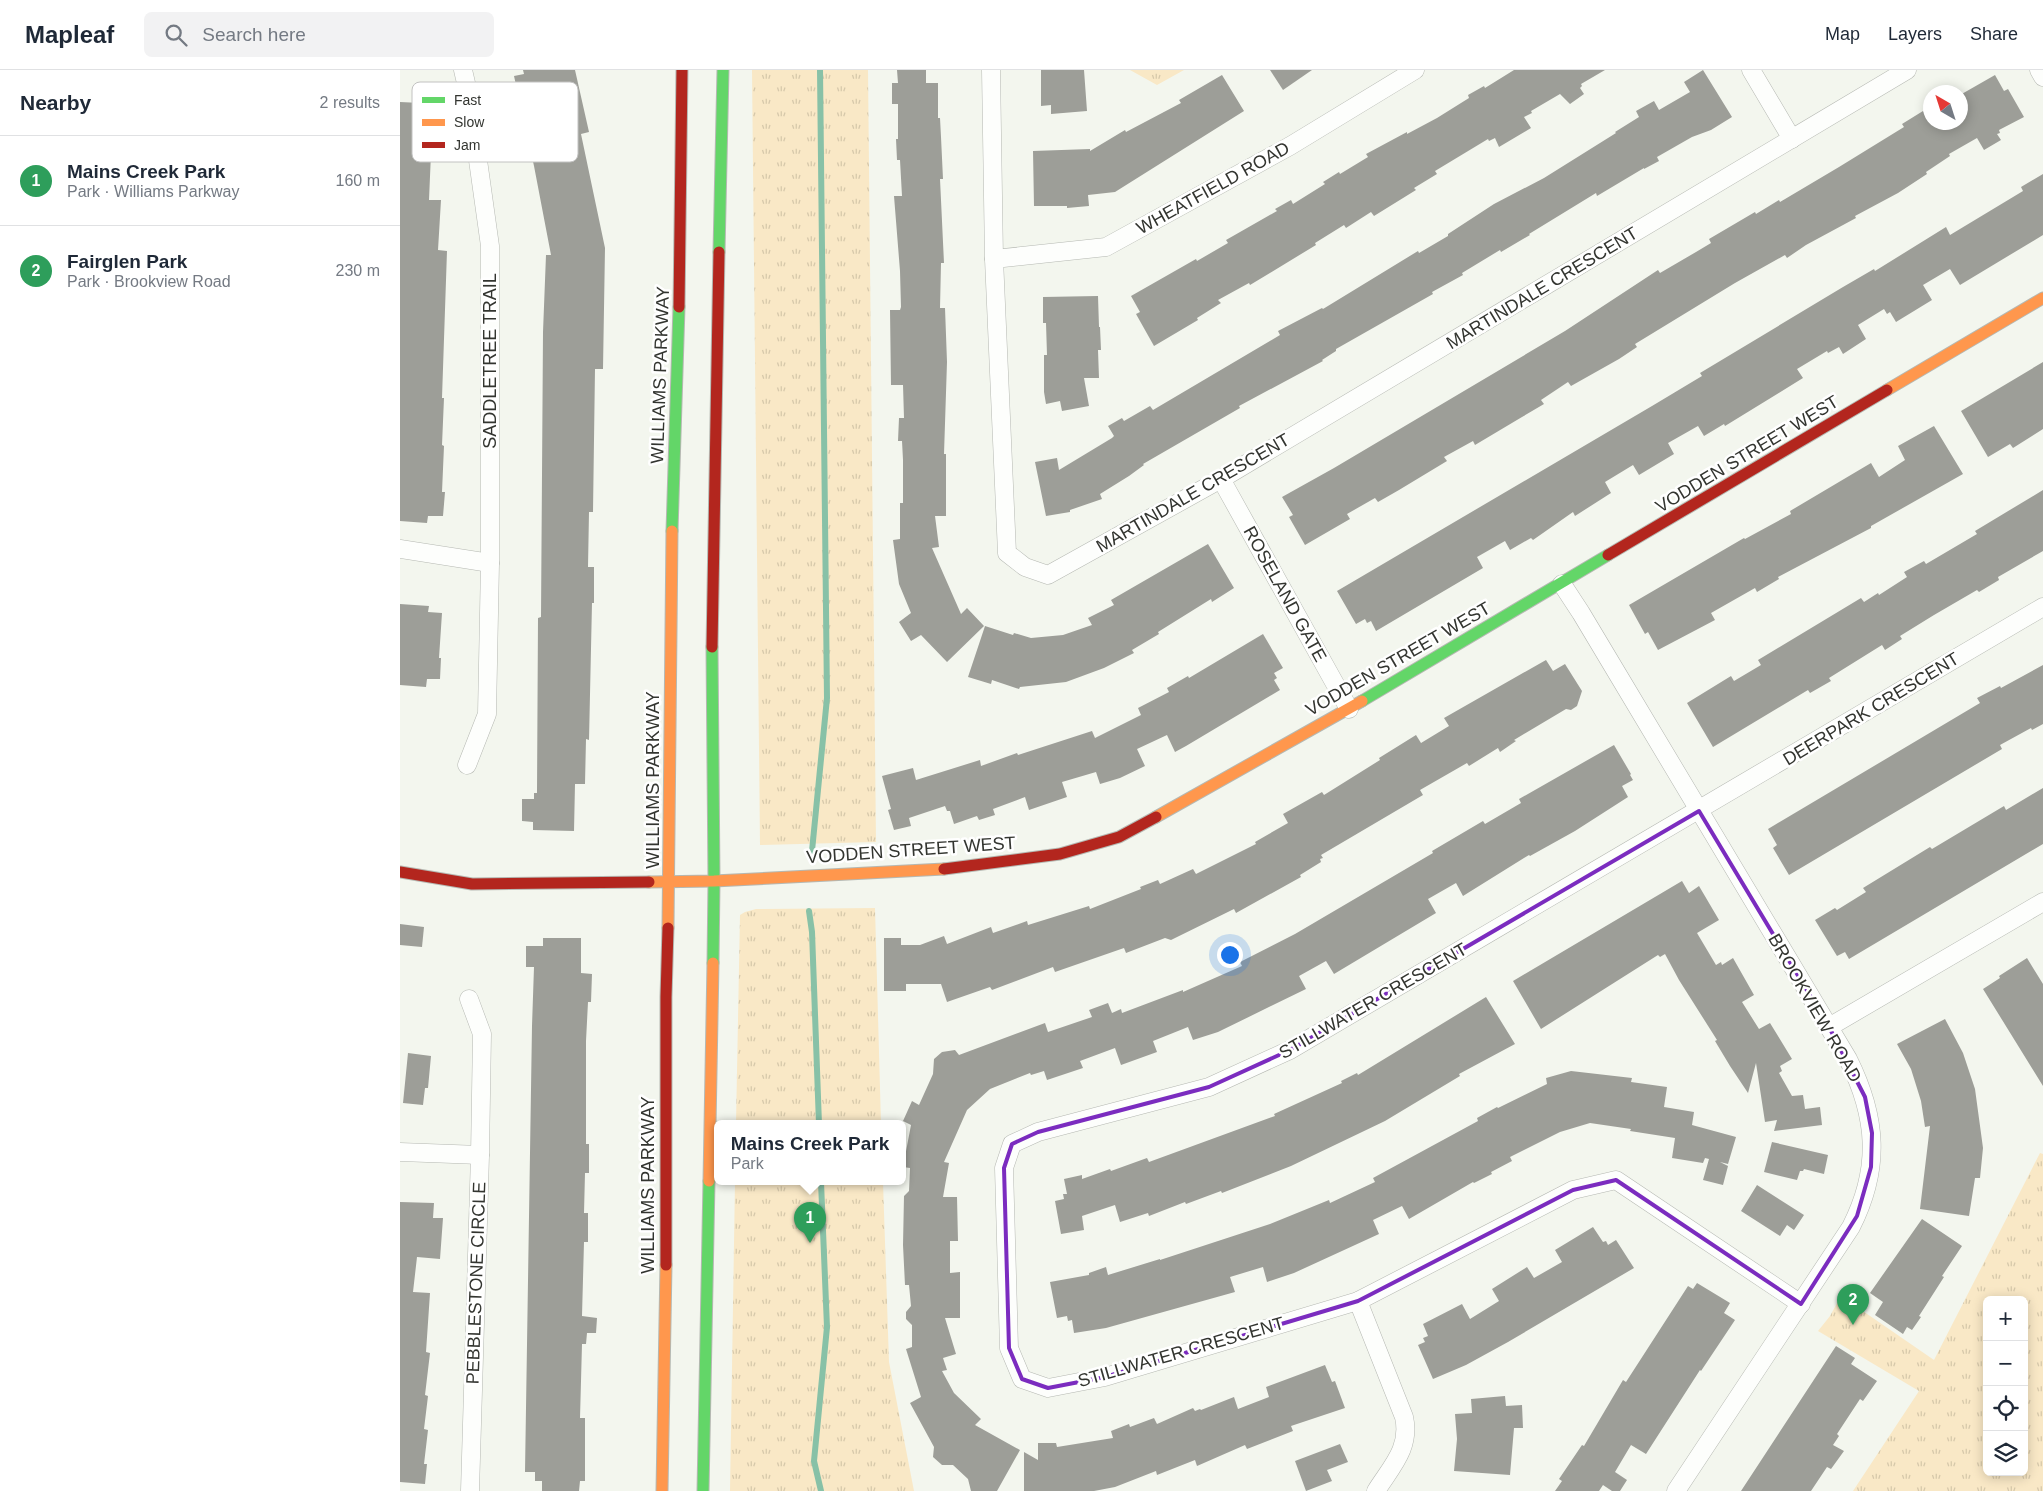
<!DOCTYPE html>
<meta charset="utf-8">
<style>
:root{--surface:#fff;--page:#f2f2f3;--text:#1f2937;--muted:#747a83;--line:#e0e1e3;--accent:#767972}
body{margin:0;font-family:Arial,sans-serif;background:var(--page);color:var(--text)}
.controls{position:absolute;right:15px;bottom:15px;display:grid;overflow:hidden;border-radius:8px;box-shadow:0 2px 12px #0003}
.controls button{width:45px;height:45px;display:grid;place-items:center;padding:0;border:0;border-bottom:1px solid var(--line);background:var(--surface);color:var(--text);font:25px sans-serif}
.compass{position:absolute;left:1523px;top:15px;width:45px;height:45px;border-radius:50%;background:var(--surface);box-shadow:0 2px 12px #0003;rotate:321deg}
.you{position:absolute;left:829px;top:884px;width:18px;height:18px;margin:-12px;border:4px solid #fff;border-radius:50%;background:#1a73e8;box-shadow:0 0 0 8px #1a73e833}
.badge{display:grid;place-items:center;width:32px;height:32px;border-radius:50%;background:var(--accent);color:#fff;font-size:16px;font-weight:700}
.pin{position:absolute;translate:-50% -41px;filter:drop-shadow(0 1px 2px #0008)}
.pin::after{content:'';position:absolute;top:26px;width:18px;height:15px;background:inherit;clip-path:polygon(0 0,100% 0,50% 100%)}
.popup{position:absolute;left:314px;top:1050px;width:192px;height:65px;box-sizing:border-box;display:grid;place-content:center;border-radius:8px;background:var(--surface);filter:drop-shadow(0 1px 4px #0005);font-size:16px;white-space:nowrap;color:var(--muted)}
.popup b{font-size:19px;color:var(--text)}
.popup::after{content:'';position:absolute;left:50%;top:100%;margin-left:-10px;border:10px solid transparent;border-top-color:var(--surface)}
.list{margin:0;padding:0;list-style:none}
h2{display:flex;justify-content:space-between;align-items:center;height:65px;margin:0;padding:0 20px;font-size:21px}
h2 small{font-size:16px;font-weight:400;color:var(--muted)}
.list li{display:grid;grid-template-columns:32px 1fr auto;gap:15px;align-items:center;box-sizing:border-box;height:90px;padding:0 20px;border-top:1px solid var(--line)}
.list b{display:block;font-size:19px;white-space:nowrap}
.list p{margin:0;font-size:16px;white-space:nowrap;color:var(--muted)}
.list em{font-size:16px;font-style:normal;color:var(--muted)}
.icon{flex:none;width:28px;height:28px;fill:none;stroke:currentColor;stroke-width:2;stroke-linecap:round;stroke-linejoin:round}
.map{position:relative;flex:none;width:1643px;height:1421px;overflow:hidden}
header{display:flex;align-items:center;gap:30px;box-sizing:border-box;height:70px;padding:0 25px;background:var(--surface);border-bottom:1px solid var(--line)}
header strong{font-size:24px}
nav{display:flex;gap:28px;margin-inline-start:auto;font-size:18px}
.search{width:350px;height:45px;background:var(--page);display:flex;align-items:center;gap:12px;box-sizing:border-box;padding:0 18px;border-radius:8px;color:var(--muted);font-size:19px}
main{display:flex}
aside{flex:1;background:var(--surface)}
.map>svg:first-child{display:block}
.park{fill:url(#park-tufts);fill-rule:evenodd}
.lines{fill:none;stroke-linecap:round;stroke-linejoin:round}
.stream{stroke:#88c1a7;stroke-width:6}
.building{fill:#9d9e98}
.street-casing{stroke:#b5b8b2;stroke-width:19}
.fast-casing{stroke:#b5b8b2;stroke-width:13}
.slow-casing{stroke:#b5b8b2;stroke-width:13}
.jam-casing{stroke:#b5b8b2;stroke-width:13}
.street{stroke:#fdfefc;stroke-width:18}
.fast{stroke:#63d668;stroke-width:11}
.slow{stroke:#ff974d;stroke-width:11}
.jam{stroke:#b3261e;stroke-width:11}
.marked{fill:none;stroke:#7b2cbf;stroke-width:4;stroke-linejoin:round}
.labels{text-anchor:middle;stroke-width:5;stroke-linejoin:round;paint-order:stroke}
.street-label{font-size:18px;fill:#333530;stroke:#fff}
.key{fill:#fff;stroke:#c2c2c1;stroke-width:1}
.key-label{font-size:14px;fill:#333530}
</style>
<header>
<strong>Mapleaf</strong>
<div class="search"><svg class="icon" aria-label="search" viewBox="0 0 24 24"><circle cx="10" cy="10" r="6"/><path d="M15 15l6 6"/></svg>Search here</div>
<nav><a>Map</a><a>Layers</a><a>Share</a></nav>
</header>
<main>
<aside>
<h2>Nearby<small>2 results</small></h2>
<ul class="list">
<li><span class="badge" style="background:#2e9e5b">1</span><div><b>Mains Creek Park</b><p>Park · Williams Parkway</p></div><em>160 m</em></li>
<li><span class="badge" style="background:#2e9e5b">2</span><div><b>Fairglen Park</b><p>Park · Brookview Road</p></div><em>230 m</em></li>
</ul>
</aside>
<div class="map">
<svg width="1643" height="1421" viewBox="0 0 1643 1421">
<defs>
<pattern id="park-tufts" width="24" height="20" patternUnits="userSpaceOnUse" patternTransform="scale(1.25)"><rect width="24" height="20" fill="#f9e8c6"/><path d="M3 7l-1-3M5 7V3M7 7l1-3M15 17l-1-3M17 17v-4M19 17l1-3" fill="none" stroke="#d6c8aa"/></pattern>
</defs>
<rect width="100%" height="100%" fill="#f3f6ee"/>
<g class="park">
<polygon points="352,0 468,0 476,772 360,775"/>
<polygon points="730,0 784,0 757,15"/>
<polygon points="475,838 481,1054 336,1054 340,845 345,842 356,839"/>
<path d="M 1640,1083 L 1643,1084 L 1643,1421 L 1453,1421 L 1519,1321 L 1418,1261 L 1430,1246 L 1441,1226 L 1534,1290 ZM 1587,1230 L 1624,1230 L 1624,1402 L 1587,1402 Z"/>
<polygon points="335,1112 483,1112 489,1292 514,1421 330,1421"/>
</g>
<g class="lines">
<g class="stream">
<polyline points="412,781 427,628 420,0"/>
<polyline points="409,841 412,862 419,1054"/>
<polyline points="421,1421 414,1391 427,1257 421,1112"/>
</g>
</g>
<g class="building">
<polygon points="123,0 175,0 189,62 181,64 205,178 203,299 195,299 193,442 189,442 188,497 194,497 194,533 192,533 189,670 186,669 185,714 175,714 174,761 133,760 133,752 122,751 122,729 134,729 134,723 137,723 138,548 141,547 143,262 146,185 151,185 134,96 114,6 124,4"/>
<polygon points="497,0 526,0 526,13 538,13 538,48 540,48 541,67 543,109 540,109 544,193 541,193 540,238 545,238 547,292 544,384 546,384 546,446 535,446 539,477 532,478 561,544 567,538 584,556 547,592 521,565 511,571 499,552 511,543 499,514 493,470 500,469 500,433 503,433 503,390 502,371 498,371 499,348 504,348 503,315 491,315 490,240 500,240 501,237 500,201 494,126 502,126 500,90 497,90 496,69 498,69 498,34 492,34 492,13 498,13"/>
<polygon points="641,0 684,0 687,41 651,44 651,35 641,36"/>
<polygon points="870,0 912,0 883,20"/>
<polygon points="1114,0 1205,0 1181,14 1182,16 1180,18 1184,24 1170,34 1160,24 1131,41 1132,43 1124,47 1131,58 1099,77 1095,68 1089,71 1088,69 1035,101 1037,104 1014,118 1016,120 974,146 971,142 946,158 944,155 915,173 916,175 850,215 849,213 818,230 821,233 797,248 798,250 754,276 736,244 740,242 731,226 796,189 797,191 828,173 826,170 877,141 875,139 891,130 893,134 925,114 923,112 939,102 940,104 968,87 966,84 1007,62 1007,64 1037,48 1069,28 1068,25 1084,16 1085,18"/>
<polygon points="1303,0 1332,47 1311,60 1292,67 1257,87 1259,91 1244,99 1244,98 1197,126 1196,123 1129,164 1130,165 1101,182 1100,180 1062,203 1063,205 1032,222 1033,224 936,279 936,281 922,290 923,291 839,336 840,338 743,394 744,395 729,406 700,424 702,429 670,440 670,442 646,446 635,392 657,388 659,400 712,368 714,366 708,356 722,348 724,351 750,336 753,340 880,265 878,261 922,238 923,239 1018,181 1019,183 1048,166 1048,164 1094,134 1144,108 1216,63 1215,62 1239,47 1236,41 1254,31 1259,40 1290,22 1284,12"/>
<polygon points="822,5 844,41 715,122 688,125 689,136 667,138 667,136 634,136 633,81 690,79 690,81 725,60 726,62 781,33 779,30"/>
<polygon points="1595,5 1604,21 1608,19 1624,47 1599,60 1600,63 1597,64 1601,70 1584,80 1577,68 1549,84 1550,86 1526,102 1527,104 1498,123 1455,146 1456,148 1406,175 1387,188 1385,185 1335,213 1235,274 1237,277 1219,289 1171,316 1168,312 1141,330 1144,334 1122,347 1075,375 1073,371 1044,387 1047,391 999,420 978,432 975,428 947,444 950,449 905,475 889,447 893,445 882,427 934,398 1165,261 1258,200 1260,203 1296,182 1311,173 1309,169 1355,142 1356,144 1379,130 1380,132 1439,97 1504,57 1502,54 1523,41 1530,52 1560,52 1560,25"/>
<polygon points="0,32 21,33 19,83 31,83 29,130 41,130 38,180 47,181 42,328 44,328 42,375 44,376 42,422 45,422 43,446 28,446 27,453 0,451"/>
<polygon points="1643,104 1643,165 1560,215 1550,199 1523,215 1532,230 1496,252 1490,242 1487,244 1484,239 1458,255 1466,269 1443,284 1439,277 1428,283 1427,281 1397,299 1403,308 1325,356 1324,354 1304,366 1298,356 1268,373 1274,384 1239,405 1233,395 1205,412 1211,423 1175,446 1173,442 1133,470 1131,468 1110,480 1105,471 1077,487 1083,498 976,561 971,551 967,553 965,549 956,554 937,521 1252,336 1302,306 1300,303 1443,217 1474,199 1475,201 1546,157 1550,165 1623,121 1621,117"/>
<polygon points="698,226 699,257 700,257 701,280 698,280 699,308 684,308 689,336 662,341 660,331 646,334 644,322 644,285 647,285 646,253 643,253 643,227"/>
<polygon points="1643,292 1643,359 1613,378 1610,374 1588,387 1561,341"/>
<polygon points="1534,356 1563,404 1471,456 1471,458 1378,507 1379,509 1357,522 1355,518 1311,543 1315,550 1258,580 1248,562 1245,564 1229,535 1344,468 1345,469 1391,444 1390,441 1471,393 1479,407 1505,390 1498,376"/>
<polygon points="1643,420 1643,481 1598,507 1599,510 1579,522 1577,520 1534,545 1500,566 1502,569 1485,580 1482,575 1429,608 1431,611 1410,623 1408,620 1313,677 1287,633 1331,606 1334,611 1361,595 1358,590 1461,528 1464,532 1478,523 1479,525 1507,507 1504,502 1524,491 1526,494 1577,464 1575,461"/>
<polygon points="808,474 834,518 812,532 811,529 758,562 759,564 732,580 734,583 704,598 666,612 620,617 619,619 592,610 591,614 568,607 585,556 613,565 614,563 631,568 663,565 692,555 688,548 714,535 711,530"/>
<polygon points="0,534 29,536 28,542 42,543 39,588 41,588 40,609 27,609 26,617 0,615"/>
<polygon points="863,564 883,598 874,603 877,608 874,610 880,620 786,676 775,682 767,665 737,679 745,696 720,708 700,714 696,702 662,712 667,727 629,740 625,727 593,739 595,745 579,750 577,746 554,754 550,741 547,741 545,736 509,748 511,756 494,760 488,740 491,739 482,706 513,698 516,710 580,690 581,696 617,683 618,685 692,661 695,668 741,645 738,638 769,622 767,618 788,606 789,608"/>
<polygon points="1146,590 1153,601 1165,594 1182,621 1177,636 1171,640 1166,639 1114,670 1116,671 1100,682 1098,678 1069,696 1067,693 1020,720 1023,725 921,785 923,788 920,789 921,792 900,805 901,807 836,843 834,839 771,870 765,868 726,883 724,878 655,902 653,897 592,920 590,917 547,932 541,914 506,914 506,921 484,921 484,868 501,868 501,875 520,875 544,866 547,874 591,857 593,863 627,851 628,855 689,836 690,839 741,819 740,817 758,810 760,814 793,799 796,804 856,774 855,772 888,753 883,744 922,722 924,725 980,690 979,688 1016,665 1021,673 1049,656 1044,648"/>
<polygon points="1643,595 1643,654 1632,660 1631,658 1600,675 1602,679 1389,805 1373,778 1377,775 1368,759 1580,633 1577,628 1600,616 1601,618"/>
<polygon points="1214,675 1231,704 1230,705 1233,710 1222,716 1228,727 1175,761 1130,786 1129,785 1063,826 1056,813 1028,829 1036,843 934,904 926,891 899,906 906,919 818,962 793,970 788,957 753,971 757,982 721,995 715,978 680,991 683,998 647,1010 644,1001 631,1005 630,1003 590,1019 567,1040 544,1092 549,1093 543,1127 557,1127 558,1171 550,1171 550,1203 560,1202 560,1248 545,1248 556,1284 543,1288 547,1300 542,1301 554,1323 581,1349 575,1355 620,1380 597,1421 571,1421 568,1409 553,1395 542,1395 533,1387 534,1377 510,1333 521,1327 506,1279 512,1277 512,1255 506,1249 506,1242 511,1236 509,1215 505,1215 503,1175 504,1126 509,1121 510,1098 503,1097 511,1055 503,1051 512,1031 519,1035 533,1004 534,989 542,982 555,980 559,985 645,953 648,962 692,947 689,940 708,933 712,943 721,939 722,943 783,920 783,922 842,896 840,892 895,864 1033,783 1032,781 1083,751 1085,754 1121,733 1119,729"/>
<polygon points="1643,718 1643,774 1449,889 1445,882 1437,886 1415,850 1435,838 1437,840 1466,822 1463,818 1530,777 1532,779 1604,736 1606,740"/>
<polygon points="1282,811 1289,823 1299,816 1319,850 1297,863 1316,895 1321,892 1322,895 1333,888 1354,925 1342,932 1359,959 1370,953 1392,989 1380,996 1382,1001 1379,1003 1392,1026 1403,1025 1405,1039 1420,1037 1422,1055 1374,1061 1377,1050 1365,1052 1356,993 1348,1023 1330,996 1315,971 1317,970 1279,910 1265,884 1260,887 1258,885 1141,959 1113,911"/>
<polygon points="0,854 24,857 22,877 0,875"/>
<polygon points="143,868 181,868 181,903 192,904 191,932 188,932 186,971 186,1074 189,1074 189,1103 185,1103 184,1143 188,1143 188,1172 184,1172 182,1246 197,1248 196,1263 187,1263 186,1274 182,1274 180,1348 185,1348 185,1411 180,1411 179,1421 142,1421 142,1411 135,1411 135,1402 125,1402 132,956 134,897 126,897 126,876 143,876"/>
<polygon points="1627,888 1643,914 1643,1016 1583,919 1600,908 1599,906"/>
<polygon points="1086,927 1115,974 1059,1004 1060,1006 985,1051 891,1096 822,1123 821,1121 786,1134 785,1132 749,1146 748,1143 720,1152 715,1135 682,1146 684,1160 661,1164 655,1131 664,1129 663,1124 667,1124 664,1109 682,1105 682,1109 710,1099 711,1101 747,1088 749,1092 875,1046 874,1044 942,1013 941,1011 957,1003 958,1005"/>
<polygon points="1545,949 1563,983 1575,1019 1583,1078 1580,1108 1575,1108 1569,1146 1520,1139 1530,1056 1525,1057 1521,1031 1511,999 1497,974"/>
<polygon points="8,983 31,986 28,1018 25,1018 23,1035 3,1033"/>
<polygon points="1171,1001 1232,1008 1231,1012 1267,1017 1264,1037 1294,1042 1292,1055 1336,1067 1328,1094 1320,1092 1328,1096 1323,1115 1303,1110 1309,1089 1305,1088 1303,1093 1272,1088 1275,1068 1230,1061 1231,1059 1190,1053 1160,1062 1110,1087 1112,1091 1091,1102 1092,1104 1074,1113 1073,1112 1009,1149 1002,1136 973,1150 979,1164 894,1203 867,1212 863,1197 830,1207 835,1222 706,1258 674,1263 672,1250 668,1251 667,1246 657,1248 650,1212 689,1205 689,1203 706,1197 708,1205 760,1189 760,1190 870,1154 929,1130 930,1133 975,1112 973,1108 1078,1051 1077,1048 1097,1037 1098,1038 1147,1014 1146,1008"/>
<polygon points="1372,1072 1428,1085 1424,1104 1404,1099 1403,1101 1400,1101 1397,1110 1364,1102"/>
<polygon points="1357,1115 1404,1145 1394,1160 1387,1155 1380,1166 1341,1141"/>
<polygon points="0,1132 34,1133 33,1148 43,1148 40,1189 17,1187 13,1222 30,1223 26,1282 30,1283 25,1325 28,1326 24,1359 28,1360 24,1394 27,1394 25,1414 0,1412"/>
<polygon points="1522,1149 1562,1176 1542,1206 1544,1207 1519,1246 1521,1247 1512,1260 1507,1257 1503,1264 1475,1245 1483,1232 1470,1223"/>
<polygon points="1193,1157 1203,1172 1206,1171 1208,1175 1216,1170 1234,1198 1108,1272 1066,1295 1033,1309 1018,1275 1025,1272 1023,1268 1028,1266 1023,1254 1062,1234 1070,1249 1099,1231 1092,1219 1127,1197 1134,1208 1162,1192 1155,1180"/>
<polygon points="1297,1213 1330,1233 1324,1243 1335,1250 1301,1301 1300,1300 1246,1384 1231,1375 1215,1402 1227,1410 1220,1421 1212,1421 1203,1415 1199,1421 1155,1421 1162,1411 1159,1409 1182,1375 1184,1376 1223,1310 1226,1312 1288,1216 1293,1219"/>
<polygon points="1436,1276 1455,1288 1451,1294 1477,1311 1463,1331 1460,1329 1437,1364 1439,1366 1433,1375 1444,1381 1431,1399 1427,1397 1411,1421 1341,1421"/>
<polygon points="925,1295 932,1312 935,1311 945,1338 891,1356 893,1361 847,1379 845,1375 797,1396 795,1390 757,1405 756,1401 715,1417 694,1421 624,1421 624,1382 638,1390 638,1373 656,1373 657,1377 713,1368 711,1361 729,1354 730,1357 754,1348 757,1354 793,1338 795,1341 800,1339 801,1340 834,1327 838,1339 869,1327 866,1317"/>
<polygon points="1105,1326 1106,1336 1122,1335 1123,1358 1114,1358 1110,1405 1054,1401 1057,1369 1055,1344 1072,1343 1071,1329"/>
<polygon points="940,1374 948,1392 927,1400 932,1411 906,1421 895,1391"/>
</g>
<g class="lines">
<g class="street-casing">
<g id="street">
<polyline points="63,0 69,26 90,176 90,493 87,644 67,695"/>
<polyline points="591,0 594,189 607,483 625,497 648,505 821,409 1507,0"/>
<polyline points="1351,0 1392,69"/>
<polyline points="1639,0 1643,7"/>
<polyline points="594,189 706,177 890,76 1015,0"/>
<polyline points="821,409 949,639"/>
<polyline points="0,479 90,493"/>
<path d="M 1162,514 L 1181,543 L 1448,989 C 1477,1047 1481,1098 1451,1157 L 1276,1421"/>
<polyline points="69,929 82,964 80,1085 70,1421"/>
<polyline points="1429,957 1643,832"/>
<polyline points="0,1082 80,1085"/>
<path d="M 958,1231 L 1004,1347 C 1011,1378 991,1397 976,1421"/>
<polyline points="1401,1234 1216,1110 1173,1120 958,1231 705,1307 648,1318 622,1309 609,1278 604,1098 612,1074 638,1062 809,1017 890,980 1643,537"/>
</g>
</g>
<g class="fast-casing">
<g id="fast">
<polyline points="319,182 323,0"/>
<polyline points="272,461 279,237"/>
<polyline points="312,577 314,811 313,893"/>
<polyline points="962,631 1208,485"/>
<polyline points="303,1421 309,1111"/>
</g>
</g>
<g class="slow-casing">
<g id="slow">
<polyline points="1487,320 1643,228"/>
<polyline points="756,747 962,631"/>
<polyline points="249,812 314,811 544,799"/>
<polyline points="268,858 272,461"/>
<polyline points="309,1111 313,893"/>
<polyline points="262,1421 266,1195"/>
</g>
</g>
<g class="jam-casing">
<g id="jam">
<polyline points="279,237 282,0"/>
<polyline points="1208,485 1487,320"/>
<polyline points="312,577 319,182"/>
<polyline points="544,799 660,784 719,767 756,747"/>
<polyline points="0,802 72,814 249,812"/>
<polyline points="266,1195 266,927 268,858"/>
</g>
</g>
<use href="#street" class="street"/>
<use href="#fast" class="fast"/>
<use href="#slow" class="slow"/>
<use href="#jam" class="jam"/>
</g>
<path class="marked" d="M 1299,741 L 1429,957 L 1465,1027 L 1472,1063 L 1471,1097 L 1457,1146 L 1401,1234 L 1216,1110 L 1173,1120 L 958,1231 L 705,1307 L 648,1318 L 622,1309 L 609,1278 L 604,1098 L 612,1074 L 638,1062 L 809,1017 L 890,980 Z"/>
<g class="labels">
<g class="street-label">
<text transform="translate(813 118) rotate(-29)" y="6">WHEATFIELD ROAD</text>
<text transform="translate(1142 218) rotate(-31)" y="6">MARTINDALE CRESCENT</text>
<text transform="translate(90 291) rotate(-90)" y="6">SADDLETREE TRAIL</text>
<text transform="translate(260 305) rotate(-88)" y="6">WILLIAMS PARKWAY</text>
<text transform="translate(1347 384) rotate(-31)" y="6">VODDEN STREET WEST</text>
<text transform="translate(793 423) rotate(-30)" y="6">MARTINDALE CRESCENT</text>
<text transform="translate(885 524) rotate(61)" y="6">ROSELAND GATE</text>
<text transform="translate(998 589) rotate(-30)" y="6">VODDEN STREET WEST</text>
<text transform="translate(1471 639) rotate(-31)" y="6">DEERPARK CRESCENT</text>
<text transform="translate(253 710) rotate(-90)" y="6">WILLIAMS PARKWAY</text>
<text transform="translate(511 780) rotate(-4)" y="6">VODDEN STREET WEST</text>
<text transform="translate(973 931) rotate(-30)" y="6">STILLWATER CRESCENT</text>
<text transform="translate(1415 938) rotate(60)" y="6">BROOKVIEW ROAD</text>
<text transform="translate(248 1115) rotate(-90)" y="6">WILLIAMS PARKWAY</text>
<text transform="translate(76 1213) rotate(-88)" y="6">PEBBLESTONE CIRCLE</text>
<text transform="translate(781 1282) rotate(-16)" y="6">STILLWATER CRESCENT</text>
</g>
</g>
<rect x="12" y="12" width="166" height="80" rx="8" class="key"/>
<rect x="22" y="27" width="23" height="6" fill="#63d668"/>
<rect x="22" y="49" width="23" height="7" fill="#ff974d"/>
<rect x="22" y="72" width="23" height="6" fill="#b3261e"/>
<g class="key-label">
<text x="54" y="35">Fast</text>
<text x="54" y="57">Slow</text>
<text x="54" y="80">Jam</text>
</g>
</svg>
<div class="controls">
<button>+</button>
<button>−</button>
<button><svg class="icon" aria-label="locate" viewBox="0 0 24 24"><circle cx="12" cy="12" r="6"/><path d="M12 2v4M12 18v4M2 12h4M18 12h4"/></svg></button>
<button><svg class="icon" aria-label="layers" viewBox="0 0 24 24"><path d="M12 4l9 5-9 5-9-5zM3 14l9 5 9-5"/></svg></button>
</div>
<svg class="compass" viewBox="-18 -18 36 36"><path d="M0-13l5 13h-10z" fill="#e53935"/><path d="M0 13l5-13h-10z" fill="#747a83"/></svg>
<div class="you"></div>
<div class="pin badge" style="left:410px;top:1173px;background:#2e9e5b">1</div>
<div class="popup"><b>Mains Creek Park</b>Park</div>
<div class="pin badge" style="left:1453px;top:1255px;background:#2e9e5b">2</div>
</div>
</main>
